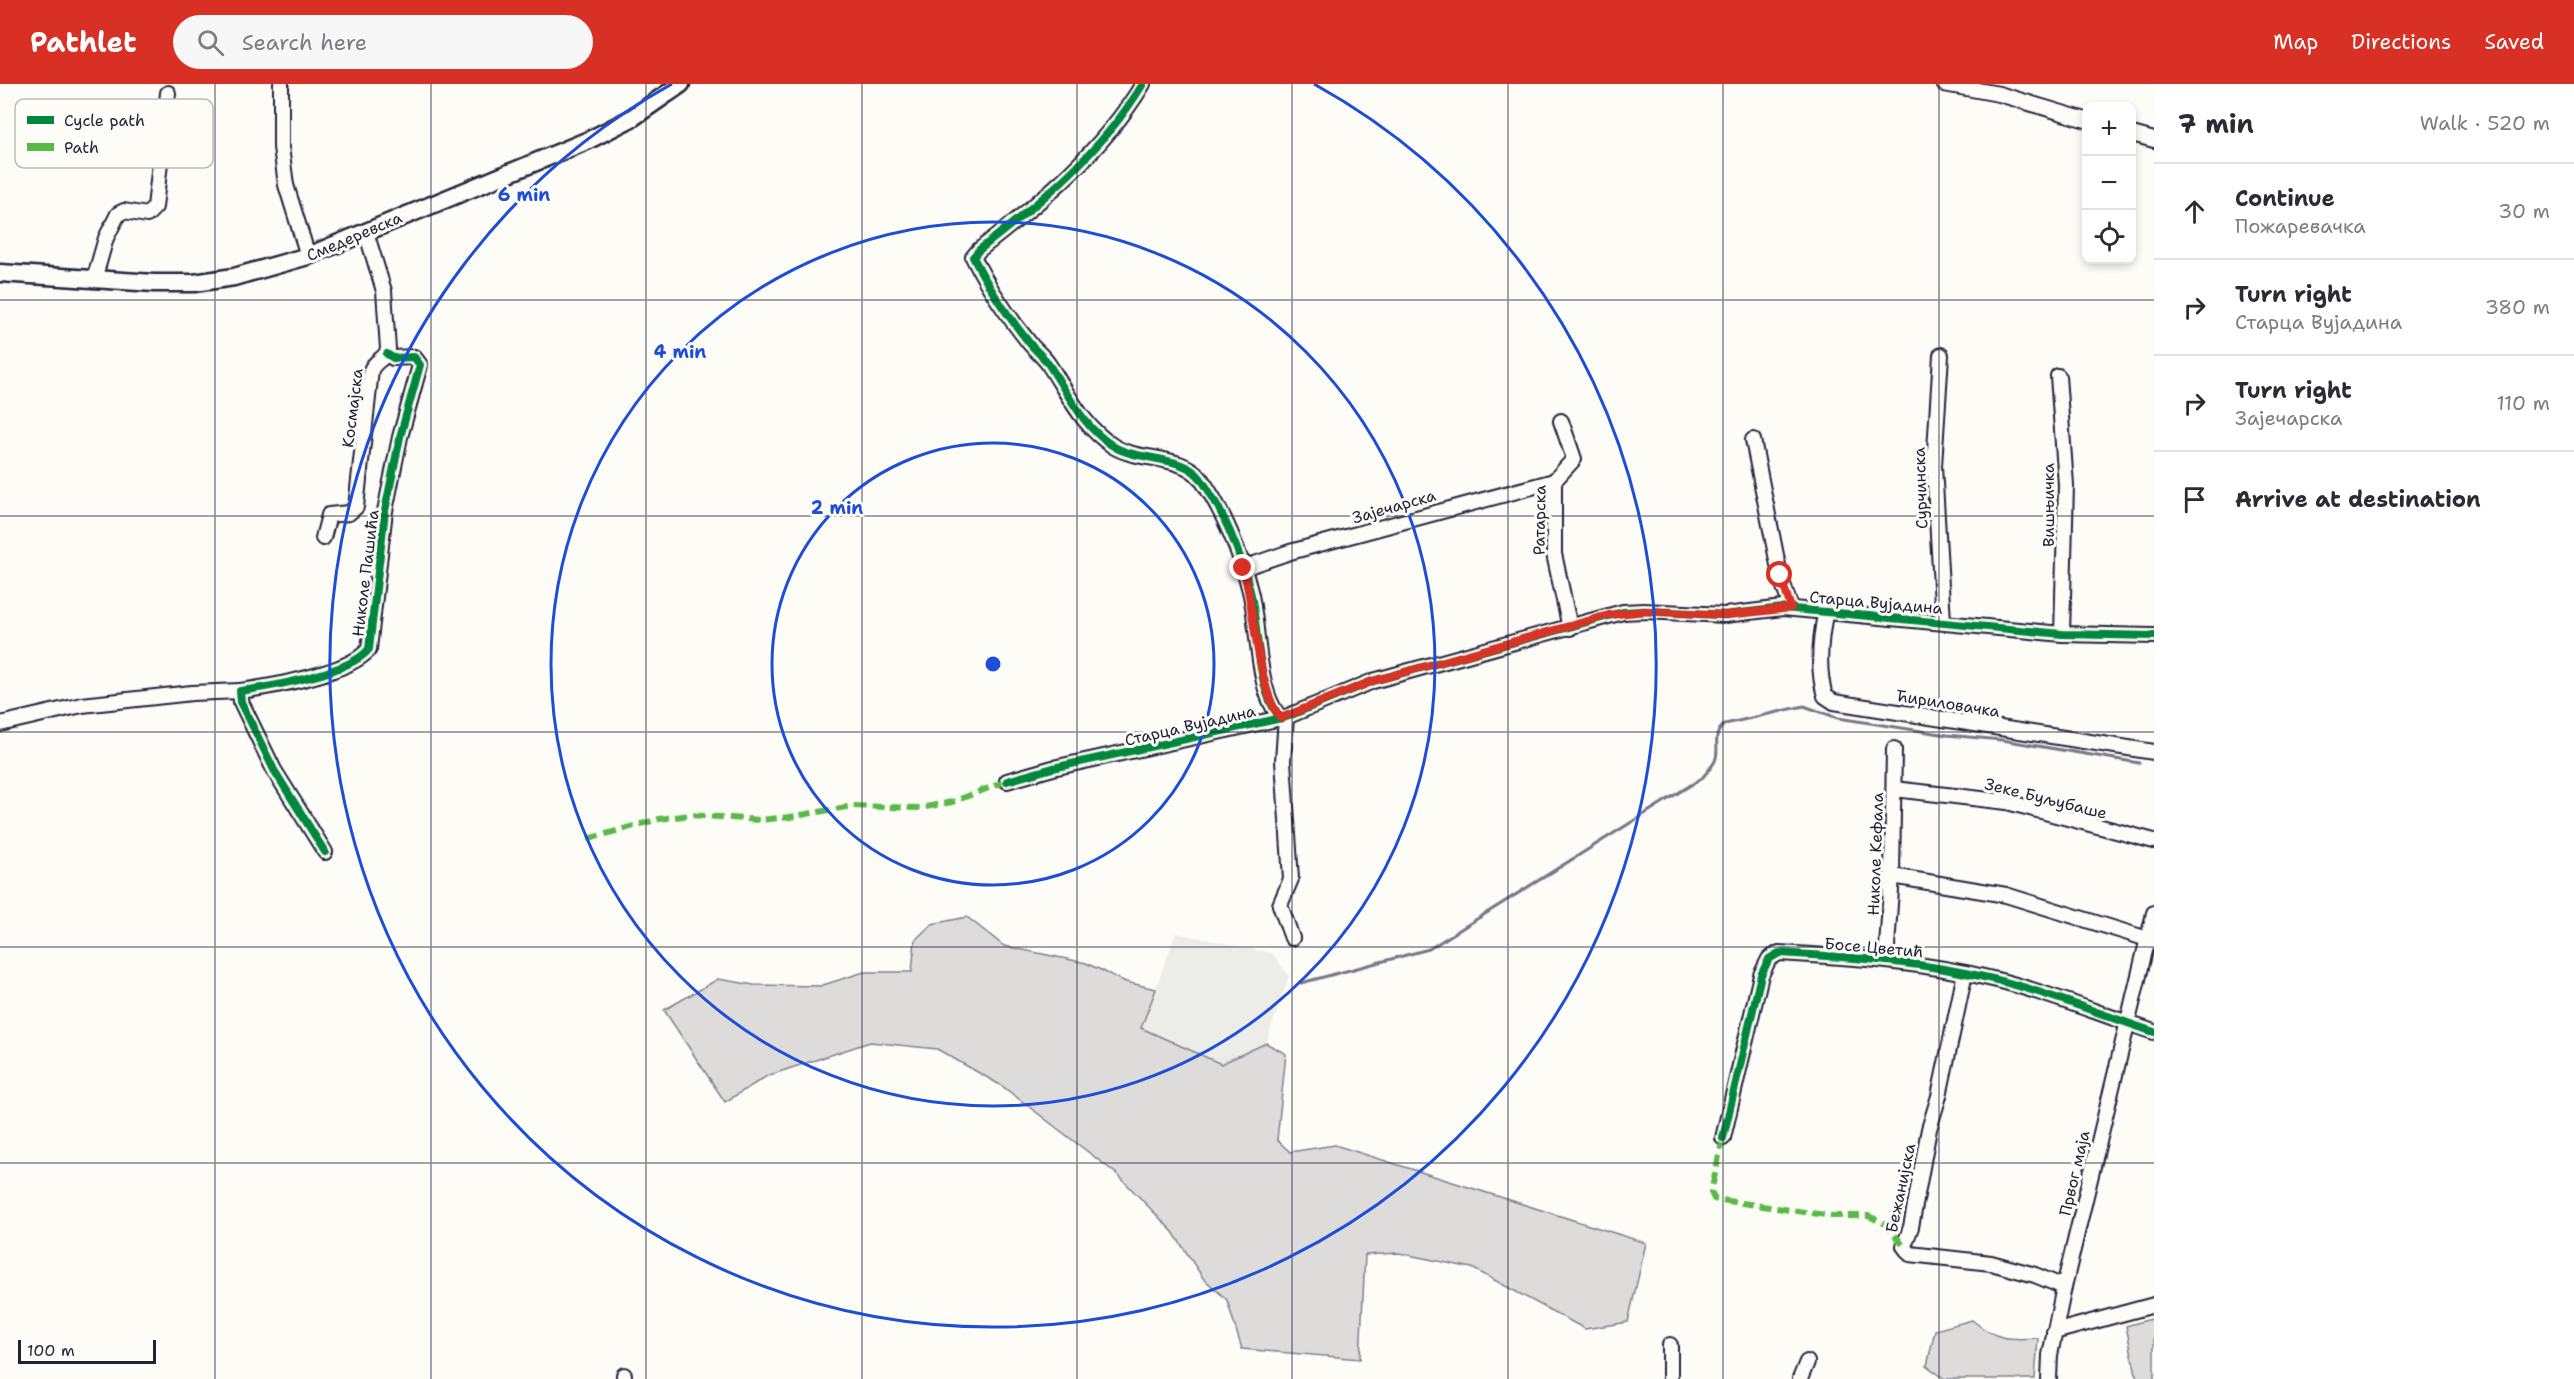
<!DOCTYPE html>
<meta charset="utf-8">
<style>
:root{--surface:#fff;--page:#f7f7f7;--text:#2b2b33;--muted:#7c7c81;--line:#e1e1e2;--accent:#d93025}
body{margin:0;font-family:"Shantell Sans",sans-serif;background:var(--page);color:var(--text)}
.controls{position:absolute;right:18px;top:18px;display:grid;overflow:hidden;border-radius:12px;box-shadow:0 3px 9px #0003}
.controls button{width:54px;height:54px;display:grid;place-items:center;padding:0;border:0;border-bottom:2px solid var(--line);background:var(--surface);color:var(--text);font:30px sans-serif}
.scale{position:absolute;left:18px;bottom:15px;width:138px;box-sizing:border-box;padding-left:6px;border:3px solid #22223b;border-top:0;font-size:16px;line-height:21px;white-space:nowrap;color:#22223b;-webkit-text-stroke:4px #fdfcf7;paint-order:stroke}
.stop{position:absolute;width:18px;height:18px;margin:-14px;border:4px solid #d93025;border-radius:50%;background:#fff}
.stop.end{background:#d93025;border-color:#fff;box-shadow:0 2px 6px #0008}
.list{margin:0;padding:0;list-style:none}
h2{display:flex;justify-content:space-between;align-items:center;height:78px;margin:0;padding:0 24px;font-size:26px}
h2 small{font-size:20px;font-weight:400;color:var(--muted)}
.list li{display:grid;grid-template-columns:39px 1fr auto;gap:18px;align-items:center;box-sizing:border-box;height:96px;padding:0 24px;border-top:2px solid var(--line)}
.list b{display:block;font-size:22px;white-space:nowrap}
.list p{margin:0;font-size:20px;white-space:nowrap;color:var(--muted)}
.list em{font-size:20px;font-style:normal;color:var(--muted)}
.icon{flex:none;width:33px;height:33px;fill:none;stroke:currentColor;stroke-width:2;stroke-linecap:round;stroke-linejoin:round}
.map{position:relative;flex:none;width:2154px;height:1295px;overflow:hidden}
header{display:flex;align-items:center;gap:36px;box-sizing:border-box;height:84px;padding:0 30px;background:var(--accent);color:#fff}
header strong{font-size:28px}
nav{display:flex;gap:33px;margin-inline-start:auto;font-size:21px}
.search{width:420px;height:54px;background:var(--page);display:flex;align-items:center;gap:15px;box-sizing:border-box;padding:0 21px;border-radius:33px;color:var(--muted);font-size:22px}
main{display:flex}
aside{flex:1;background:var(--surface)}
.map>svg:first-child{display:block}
.built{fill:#ecece9}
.green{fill:#dddcdb;stroke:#807f8b;stroke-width:1.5}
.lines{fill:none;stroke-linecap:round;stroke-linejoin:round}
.stream{stroke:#787885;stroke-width:3}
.minor-casing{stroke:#22223b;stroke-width:18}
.major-casing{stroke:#22223b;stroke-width:21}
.minor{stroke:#fdfcf7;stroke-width:14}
.major{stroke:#fdfcf7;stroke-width:16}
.quiet{stroke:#58b947;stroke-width:6;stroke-dasharray:12 6;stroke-linecap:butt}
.cycleway-casing{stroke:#fdfcf7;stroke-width:11}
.cycleway{stroke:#00873e;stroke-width:8}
.route{stroke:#d93025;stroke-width:8}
.grid{fill:none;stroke:#22223b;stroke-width:1.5;stroke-opacity:0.55}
.ring{fill:none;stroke:#1d4ed8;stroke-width:3}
.labels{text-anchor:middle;stroke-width:6;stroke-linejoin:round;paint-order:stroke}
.street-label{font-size:16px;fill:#22223b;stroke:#fdfcf7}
.key{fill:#fdfcf7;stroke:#bbbbbf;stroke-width:1.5}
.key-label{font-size:16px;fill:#22223b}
.centre{fill:#1d4ed8;stroke:#fdfcf7;stroke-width:3}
.ring-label{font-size:18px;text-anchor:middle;font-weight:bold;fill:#1d4ed8;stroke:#fdfcf7;stroke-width:6;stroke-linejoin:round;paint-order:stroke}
</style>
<header>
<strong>Pathlet</strong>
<div class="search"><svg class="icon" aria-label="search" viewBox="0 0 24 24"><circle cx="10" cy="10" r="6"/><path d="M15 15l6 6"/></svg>Search here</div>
<nav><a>Map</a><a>Directions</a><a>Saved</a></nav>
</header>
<main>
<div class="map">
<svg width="2154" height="1295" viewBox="0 0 2154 1295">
<rect width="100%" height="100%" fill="#fdfcf7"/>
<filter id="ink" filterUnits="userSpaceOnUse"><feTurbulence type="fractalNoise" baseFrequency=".0167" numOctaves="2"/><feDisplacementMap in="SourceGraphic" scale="12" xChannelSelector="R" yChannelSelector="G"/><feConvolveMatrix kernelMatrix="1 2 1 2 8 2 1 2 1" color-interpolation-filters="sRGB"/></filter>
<g filter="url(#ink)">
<polygon class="built" points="1176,849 1272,869 1289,892 1266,959 1221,980 1141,944"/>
<g class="green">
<polygon points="967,833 1004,862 1086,879 1126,898 1156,905 1141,944 1221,980 1266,959 1286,970 1277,1056 1290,1068 1335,1061 1646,1159 1628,1238 1585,1245 1472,1184 1399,1169 1365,1171 1360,1275 1242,1265 1227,1216 1203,1194 1173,1148 1118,1091 1002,1002 937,965 870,958 767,992 725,1018 664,926 718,895 754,901 820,902 864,888 912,888 915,856 932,840"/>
<polygon points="2154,1234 2154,1295 2137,1295 2126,1242"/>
<path d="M 1972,1236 C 1996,1256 2008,1256 2038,1254 L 2035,1295 L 1945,1295 L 1927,1282 L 1935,1246 Z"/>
</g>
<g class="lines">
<path class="stream" d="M 1301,899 L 1429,865 L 1702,694 C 1706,689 1712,683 1715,677 C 1721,663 1710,652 1725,640 L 1804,622 L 1838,634 L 1947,651 L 2002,656 L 2139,679"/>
<g class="minor-casing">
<g id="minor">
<polyline points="281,0 281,63 286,101 308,172"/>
<path d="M 1143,0 C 1101,69 1042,117 979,166 L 973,173 C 988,203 1010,235 1031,261 C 1037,268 1044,273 1049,281 C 1069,311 1082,342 1113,362 C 1138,378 1183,370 1201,395 C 1223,426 1241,470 1250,507 C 1259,541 1256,609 1281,634"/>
<polyline points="1944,0 1999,10 2086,36"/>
<polyline points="2132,50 2154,56"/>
<polyline points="94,196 106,154 118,130 124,127 147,131 155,123 168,9"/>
<polyline points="1941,271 1934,382 1943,537"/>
<polyline points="2058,292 2066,401 2062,550"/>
<polyline points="1561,337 1574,375 1554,397 1554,470 1570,544"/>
<polyline points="1753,356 1780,491 1791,524"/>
<path d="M 323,454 L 329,431 L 349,429 L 356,423 L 371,286 C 375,276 386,275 388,265 L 384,207 L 366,148"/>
<polyline points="1243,484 1290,468 1554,397"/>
<path d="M 1826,526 C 1820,554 1817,585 1825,612 L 1834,618 L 2154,668"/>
<polyline points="1286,633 1283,677 1291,795 1280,821 1292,854"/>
<polyline points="0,640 82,621 192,609 240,607"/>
<polyline points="1007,697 1053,684 1286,633 1373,597 1623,528 1644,527 1725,531 1783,524 2062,550 2154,552"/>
<polyline points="1894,705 2007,718 2154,757"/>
<path d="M 325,768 L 274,686 L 241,618 L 240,607 C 270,603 351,589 369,565 L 385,427 L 400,353 L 420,281 L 414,273 L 393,274 L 387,270"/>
<polyline points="1892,792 2006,811 2154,857"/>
<polyline points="1886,876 1892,792 1894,665"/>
<polyline points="1965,889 1939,1012 1929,1045 1911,1143 1904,1162 1910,1170 1991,1179 2035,1191 2064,1203"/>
<path d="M 1723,1054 L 1761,891 L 1769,875 L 1779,869 C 1853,873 1925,878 1997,896 C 2050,909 2102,931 2154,948"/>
<polyline points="2054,1248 2154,1221"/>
<polyline points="1670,1261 1670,1295"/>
<polyline points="624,1291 624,1295"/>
<polyline points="1800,1295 1807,1278"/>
<polyline points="2049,1295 2050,1271 2064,1203 2154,829"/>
</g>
</g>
<g class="major-casing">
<polyline id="major" points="0,189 154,199 194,199 234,193 308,172 589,56 632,34 681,0"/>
</g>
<use href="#minor" class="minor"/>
<use href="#major" class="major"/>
<g class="quiet">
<polyline points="588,755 659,735 691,731 759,736 790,733 852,722 920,724 952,718 1007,697"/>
<polyline points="1723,1054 1711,1108 1714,1115 1832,1132 1869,1132 1885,1140 1904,1162"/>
</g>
<g class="cycleway-casing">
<g id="cycleway">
<path d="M 1143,0 C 1101,69 1042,117 979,166 L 973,173 C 988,203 1010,235 1031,261 C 1037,268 1044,273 1049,281 C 1069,311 1082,342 1113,362 C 1138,378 1183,370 1201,395 C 1223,426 1241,470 1250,507 C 1259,541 1256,609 1281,634"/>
<polyline points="1007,697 1053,684 1286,633 1373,597 1623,528 1644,527 1725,531 1783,524 2062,550 2154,552"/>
<path d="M 325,768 L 274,686 L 241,618 L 240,607 C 270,603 351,589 369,565 L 385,427 L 400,353 L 420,281 L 414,273 L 393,274 L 387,270"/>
<path d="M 1723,1054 L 1761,891 L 1769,875 L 1779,869 C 1853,873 1925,878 1997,896 C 2050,909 2102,931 2154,948"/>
</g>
</g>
<use href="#cycleway" class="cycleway"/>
</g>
</g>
<g class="lines" filter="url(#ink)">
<path class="route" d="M 1243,484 C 1254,520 1258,610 1281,634 L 1373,597 L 1609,531 L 1644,527 L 1725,531 L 1791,524 L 1780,491"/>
</g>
<path class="grid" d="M 215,0 L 215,1295M 431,0 L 431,1295M 646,0 L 646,1295M 862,0 L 862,1295M 1077,0 L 1077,1295M 1292,0 L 1292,1295M 1508,0 L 1508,1295M 1723,0 L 1723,1295M 1939,0 L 1939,1295M 0,216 L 2154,216M 0,432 L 2154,432M 0,648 L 2154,648M 0,863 L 2154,863M 0,1079 L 2154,1079"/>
<g class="ring">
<circle cx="993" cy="580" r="221"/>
<circle cx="993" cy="580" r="442"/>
<path d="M1314 0A663 663 0 1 1 672 0"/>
</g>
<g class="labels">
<g class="street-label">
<text transform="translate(354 152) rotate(-23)" y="6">Смедеревска</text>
<text transform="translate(352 324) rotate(-83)" y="6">Космајска</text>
<text transform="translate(1920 404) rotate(-92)" y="6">Сурчинска</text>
<text transform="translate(2048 421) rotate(-90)" y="6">Вишњичка</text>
<text transform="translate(1394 422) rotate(-16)" y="6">Зајечарска</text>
<text transform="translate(1539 436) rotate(-89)" y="6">Ратарска</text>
<text transform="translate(365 489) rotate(-83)" y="6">Николе Пашића</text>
<text transform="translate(1876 518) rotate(5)" y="6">Старца Вујадина</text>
<text transform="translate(1948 619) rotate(9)" y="6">Ћириловачка</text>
<text transform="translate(1190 641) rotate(-13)" y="6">Старца Вујадина</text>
<text transform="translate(2046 714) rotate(14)" y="6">Зеке Буљубаше</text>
<text transform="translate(1875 770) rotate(-88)" y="6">Николе Кефала</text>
<text transform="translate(1874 863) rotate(5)" y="6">Босе Цветић</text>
<text transform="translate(2074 1089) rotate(-77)" y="6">Првог маја</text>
<text transform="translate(1900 1104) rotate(-78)" y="6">Бежанијска</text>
</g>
</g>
<rect x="15" y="15" width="198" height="69" rx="9" class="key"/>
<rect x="27" y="32" width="27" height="8" fill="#00873e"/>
<rect x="27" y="59" width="27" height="8" fill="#58b947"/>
<g class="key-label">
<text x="64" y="42">Cycle path</text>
<text x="64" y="69">Path</text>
</g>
<circle cx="993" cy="580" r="9" class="centre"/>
<g class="ring-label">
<text x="524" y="117">6 min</text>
<text x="680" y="274">4 min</text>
<text x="837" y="430">2 min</text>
</g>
</svg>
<div class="controls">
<button>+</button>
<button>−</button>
<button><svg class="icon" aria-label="locate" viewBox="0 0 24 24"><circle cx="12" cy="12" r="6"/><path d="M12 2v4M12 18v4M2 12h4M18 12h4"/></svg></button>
</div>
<div class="scale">100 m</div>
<div class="stop" style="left:1780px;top:491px"></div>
<div class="stop end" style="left:1243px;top:484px"></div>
</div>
<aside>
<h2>7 min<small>Walk · 520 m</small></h2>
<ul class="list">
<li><svg class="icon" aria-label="ahead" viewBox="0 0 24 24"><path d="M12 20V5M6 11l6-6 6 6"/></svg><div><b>Continue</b><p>Пожаревачка</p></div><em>30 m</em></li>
<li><svg class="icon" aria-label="right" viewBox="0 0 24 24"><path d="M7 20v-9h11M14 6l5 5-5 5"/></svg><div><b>Turn right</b><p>Старца Вујадина</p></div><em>380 m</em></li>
<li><svg class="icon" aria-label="right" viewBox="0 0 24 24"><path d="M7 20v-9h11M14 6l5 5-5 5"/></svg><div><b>Turn right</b><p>Зајечарска</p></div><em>110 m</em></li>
<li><svg class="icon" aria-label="arrive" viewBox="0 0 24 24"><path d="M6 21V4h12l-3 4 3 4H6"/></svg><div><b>Arrive at destination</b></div></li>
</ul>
</aside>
</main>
